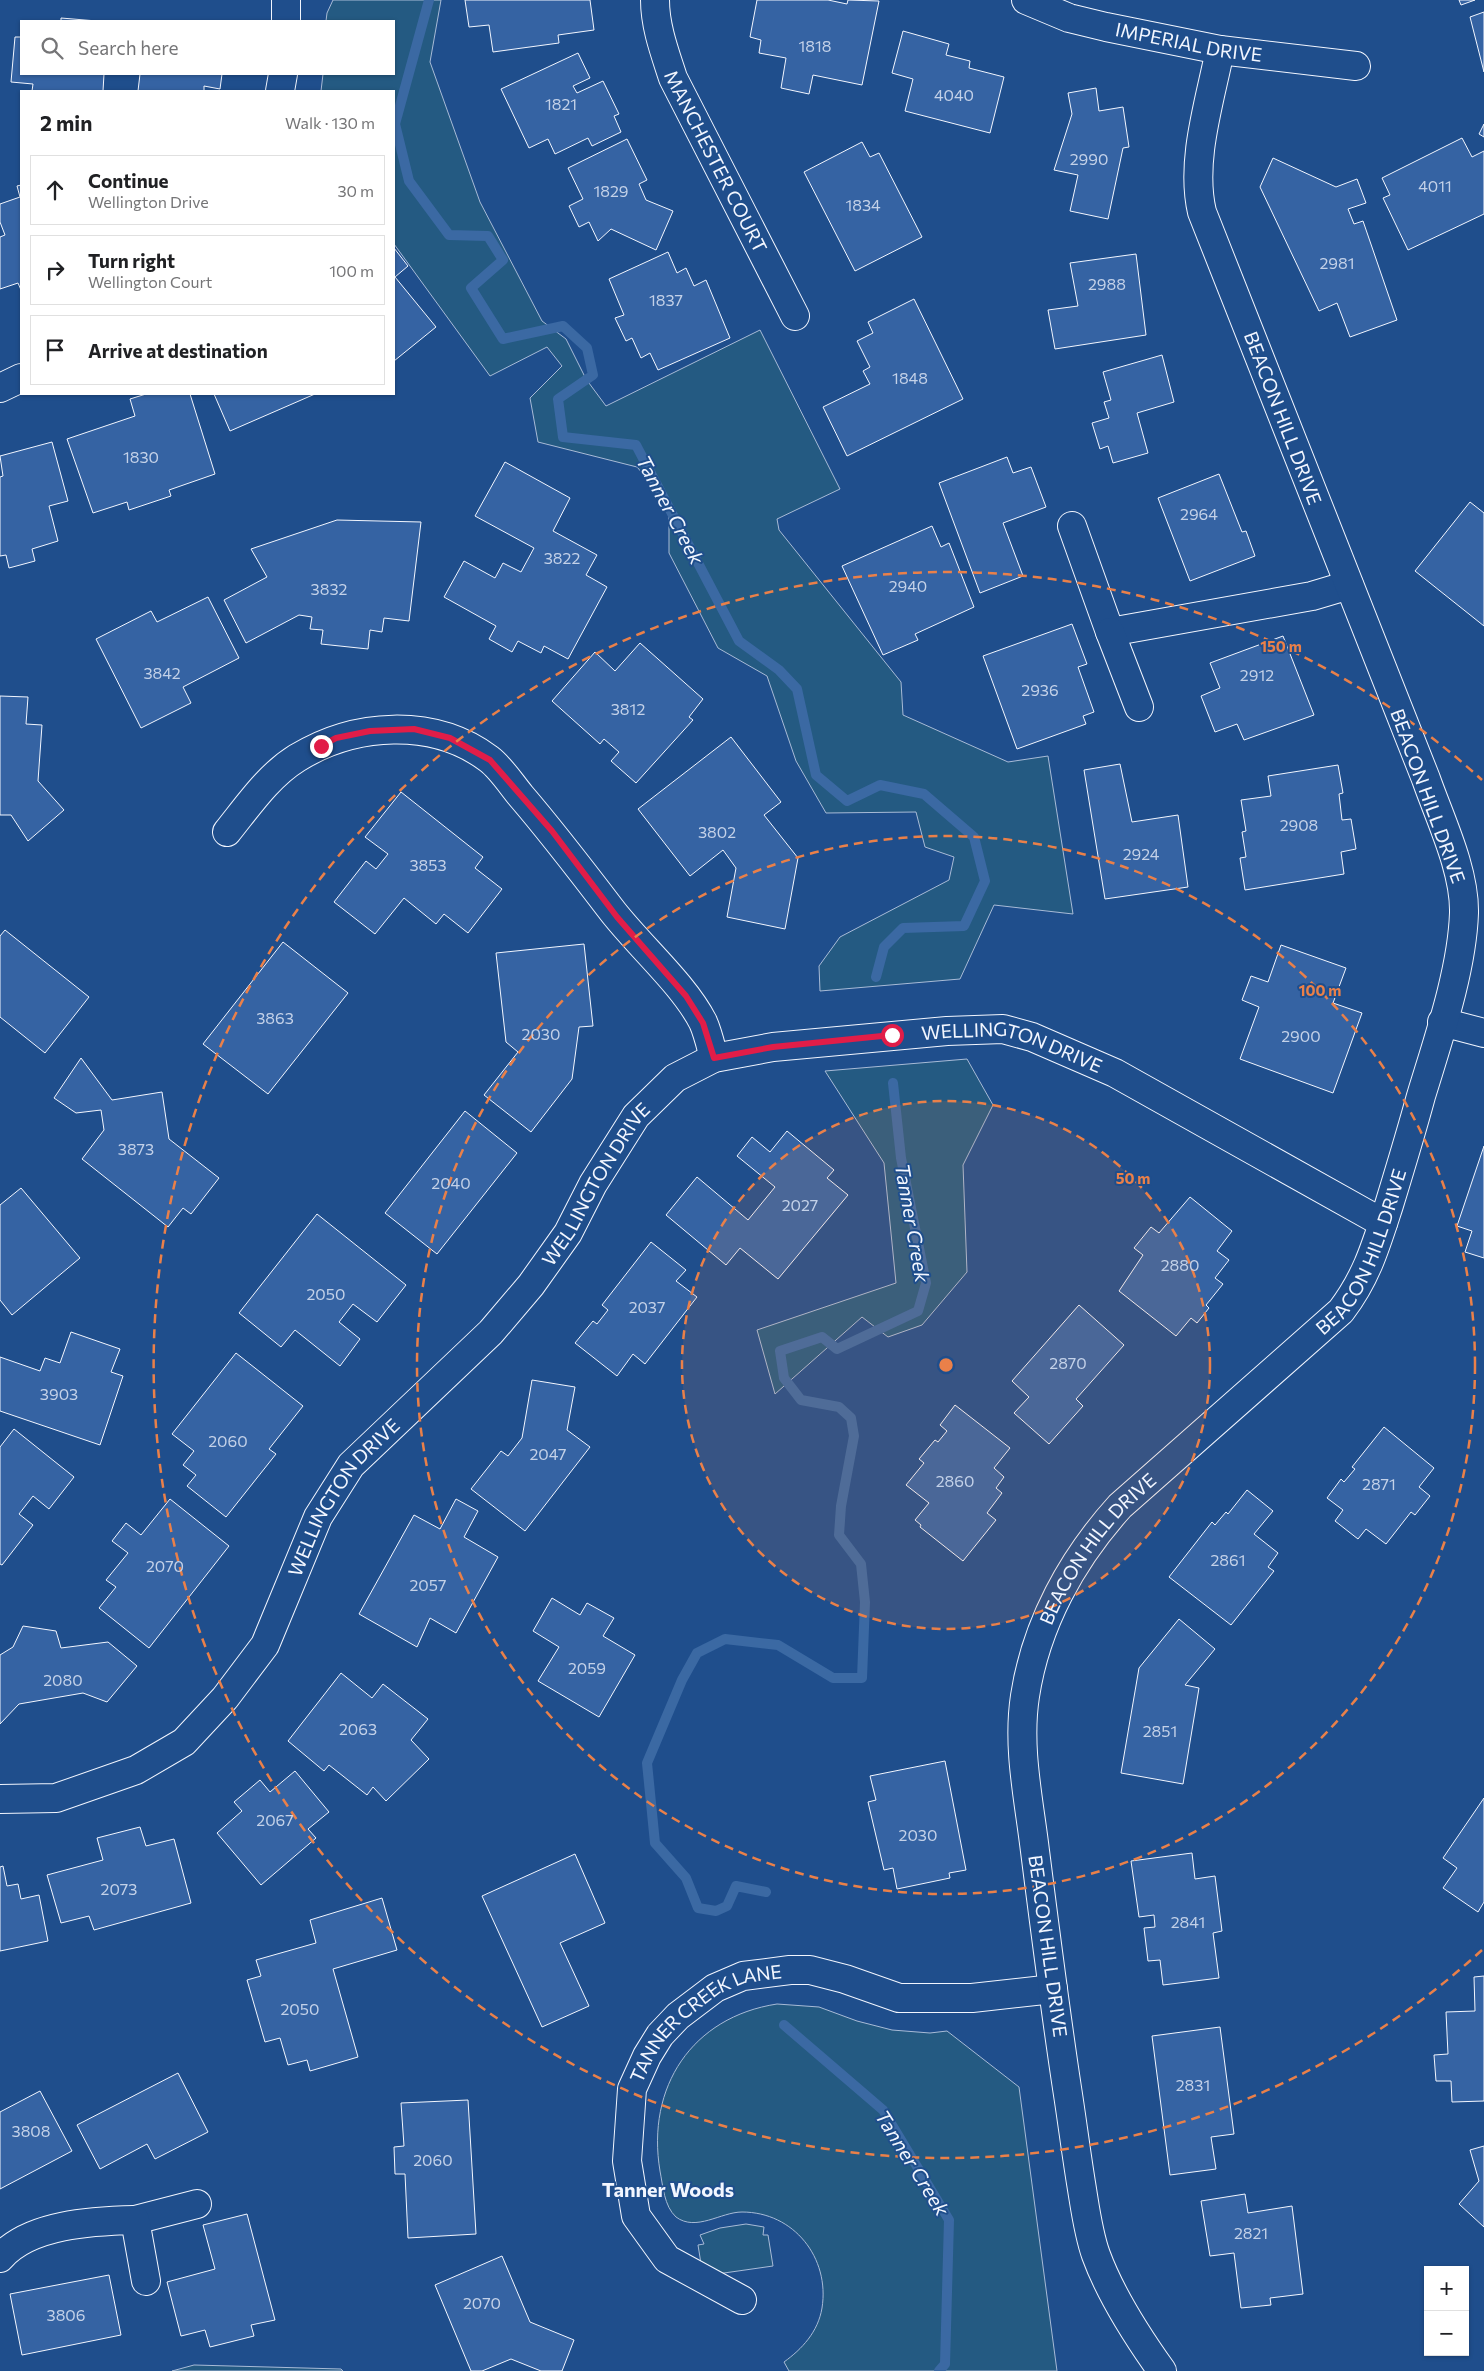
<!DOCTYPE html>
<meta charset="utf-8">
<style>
:root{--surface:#fff;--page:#f2f2f2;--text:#202124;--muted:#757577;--line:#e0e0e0}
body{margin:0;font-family:Commissioner,sans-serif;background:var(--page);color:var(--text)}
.controls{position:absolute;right:15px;bottom:15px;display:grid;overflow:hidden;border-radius:0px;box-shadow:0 1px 4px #0004}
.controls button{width:45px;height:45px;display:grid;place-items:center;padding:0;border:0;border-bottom:1px solid var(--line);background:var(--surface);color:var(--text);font:25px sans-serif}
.stop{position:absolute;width:15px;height:15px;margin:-11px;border:4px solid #e11d48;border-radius:50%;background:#fff}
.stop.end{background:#e11d48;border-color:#fff;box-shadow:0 1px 5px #0008}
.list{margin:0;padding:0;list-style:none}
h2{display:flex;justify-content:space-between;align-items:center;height:65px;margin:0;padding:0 20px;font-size:21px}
h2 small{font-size:16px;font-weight:400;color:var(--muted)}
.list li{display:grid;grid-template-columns:32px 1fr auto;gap:15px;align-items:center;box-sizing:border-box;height:70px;margin:0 10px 10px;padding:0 10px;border:1px solid var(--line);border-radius:0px}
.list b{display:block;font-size:19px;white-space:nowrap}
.list p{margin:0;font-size:16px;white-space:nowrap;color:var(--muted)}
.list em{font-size:16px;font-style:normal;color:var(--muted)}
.icon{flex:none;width:28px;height:28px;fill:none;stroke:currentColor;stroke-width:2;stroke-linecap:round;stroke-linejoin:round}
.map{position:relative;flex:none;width:1484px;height:2371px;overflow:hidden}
.search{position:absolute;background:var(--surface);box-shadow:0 1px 4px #0004;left:20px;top:20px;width:375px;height:55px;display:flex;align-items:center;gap:12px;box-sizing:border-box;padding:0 18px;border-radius:0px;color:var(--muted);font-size:19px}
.panel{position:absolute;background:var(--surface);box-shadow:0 1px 4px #0004;left:20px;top:90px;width:375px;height:305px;border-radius:0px}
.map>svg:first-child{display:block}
.green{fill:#245a82;stroke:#a8bbd7}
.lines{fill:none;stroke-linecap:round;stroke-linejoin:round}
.stream{stroke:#3b69a3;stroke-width:10}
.building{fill:#3563a3;stroke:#f2f6ff}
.minor-casing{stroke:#f2f6ff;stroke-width:30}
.minor{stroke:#1f4e8c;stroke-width:28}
.route{stroke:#e11d48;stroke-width:6}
.ring{fill:none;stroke:#ea8049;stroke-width:2.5;stroke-dasharray:9 6}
.labels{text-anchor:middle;stroke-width:4;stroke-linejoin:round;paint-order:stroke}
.number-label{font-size:16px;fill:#c3d1e8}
.street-label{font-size:19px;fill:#f2f6ff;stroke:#1f4e8c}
.water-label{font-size:20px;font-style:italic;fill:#f2f6ff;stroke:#1f4e8c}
.neighbourhood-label{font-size:20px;font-weight:bold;fill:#f2f6ff;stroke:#1f4e8c}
.centre{fill:#ea8049;stroke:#1f4e8c;stroke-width:2.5}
.ring-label{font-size:15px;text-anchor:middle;font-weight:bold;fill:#ea8049;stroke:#1f4e8c;stroke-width:4;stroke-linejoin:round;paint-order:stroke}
</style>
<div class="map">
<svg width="1484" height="2371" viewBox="0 0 1484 2371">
<rect width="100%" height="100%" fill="#1f4e8c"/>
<g class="green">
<polygon points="333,0 441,0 430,62 480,202 542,321 566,339 586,379 606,406 760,330 840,489 777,519 779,530 901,682 903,715 1008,762 1048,756 1073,914 994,905 960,979 820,991 819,966 840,937 949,880 954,857 925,847 916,812 826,813 796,761 767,676 718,648 669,553 669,504 637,467 538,442 530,398 562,366 547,347 490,376 394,244 394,91 321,91 323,74 394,74 394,21 326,21 327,13"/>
<polygon points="967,1059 993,1105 963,1165 967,1272 922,1325 888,1337 862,1317 775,1394 757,1330 896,1283 884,1163 825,1071"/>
<path d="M 777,2004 L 819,2007 L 857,2021 L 892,2030 L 930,2033 L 947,2031 L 1019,2087 L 1057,2371 L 789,2371 L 784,2362 C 802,2349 818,2332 822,2308 C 830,2258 794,2212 742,2212 C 721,2212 696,2232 676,2217 C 664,2206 663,2186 660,2171 C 646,2087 692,2017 777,2004 Z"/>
<polygon points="746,2224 764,2227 763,2235 768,2235 773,2266 703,2276 698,2245 704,2244 700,2235 720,2228"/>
<polygon points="194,2365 341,2369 343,2371 172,2371"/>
</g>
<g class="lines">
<g class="stream">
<polyline points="429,0 395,124 409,181 449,235 488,236 503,260 471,288 503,339 563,326 587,348 593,375 558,399 563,437 636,445 739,641 779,670 797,689 816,775 847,801 880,785 924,794 974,837 985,881 964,926 903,928 884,947 876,977"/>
<polyline points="766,1892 736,1886 727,1906 716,1911 698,1908 686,1878 655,1843 647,1763 682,1680 697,1653 725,1639 778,1645 833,1678 862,1678 865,1602 861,1564 839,1535 841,1506 854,1436 851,1418 839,1407 801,1400 784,1378 780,1351 822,1337 837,1349 918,1311 926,1283 901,1158 893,1083"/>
<polyline points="784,2025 883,2110 949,2220 945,2364 939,2371"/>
</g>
</g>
<g class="building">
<polygon points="465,0 590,0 594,30 558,35 559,43 493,52 489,25 469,27"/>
<polygon points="757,0 828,0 847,4 848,0 879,1 862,85 813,75 809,94 781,88 786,58 759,53 761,40 750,37"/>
<polygon points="1459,0 1475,0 1461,5"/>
<polygon points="1484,12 1484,72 1470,17"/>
<polygon points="61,18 97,21 61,21"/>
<polygon points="903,31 949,44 946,55 970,61 969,68 1004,77 990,133 905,111 913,79 892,73"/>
<polygon points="15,37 21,37 21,74 104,74 103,91 32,91 33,84 11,82"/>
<polygon points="578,53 590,78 573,86 577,93 603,81 619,114 614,116 621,132 592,146 588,138 555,154 548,139 529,148 501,89"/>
<polygon points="140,74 222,74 220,89 204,86 204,91 138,91"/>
<polygon points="1096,88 1099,111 1123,107 1129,147 1123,148 1108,219 1070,211 1078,175 1054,170 1072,114 1068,93"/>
<polygon points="1484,124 1484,137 1479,134"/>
<polygon points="1462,138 1472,157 1484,151 1484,214 1408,250 1383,198 1390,195 1382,178"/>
<polygon points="627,139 647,180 639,184 646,200 673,211 656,250 611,229 598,241 589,222 579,227 569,206 583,199 568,168"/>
<polygon points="862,142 870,157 879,153 922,237 855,271 804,172"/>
<polygon points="1273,158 1336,187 1357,179 1366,203 1348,209 1354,224 1363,221 1397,320 1350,337 1337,303 1319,311 1260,187"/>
<polygon points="21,185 21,290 18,283 0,289 0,237 5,235 0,222 0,204 20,197 17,186"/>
<polygon points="394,248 408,266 395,277 436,327 394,361"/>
<polygon points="668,252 677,273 686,268 694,286 706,280 730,338 658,370 650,353 641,358 632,338 626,341 615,318 624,315 609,279"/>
<polygon points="1136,254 1146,335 1055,349 1048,310 1078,306 1070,263"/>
<polygon points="914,299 963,399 847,456 823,407 870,384 863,371 870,367 857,341 873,333 868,322"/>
<polygon points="1162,355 1174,402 1137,413 1148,453 1113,463 1108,446 1100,449 1092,423 1109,418 1104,402 1111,400 1103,372"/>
<polygon points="146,394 190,394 215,474 169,490 171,496 129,510 127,502 93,513 67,439 135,416 130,399"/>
<polygon points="214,394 315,394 230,431"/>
<polygon points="52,442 68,501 49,506 58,541 32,549 35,561 9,568 6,555 0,556 0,477 3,476 0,456"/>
<polygon points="1007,457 1013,473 1031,467 1046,507 1003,523 1023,576 980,593 939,483"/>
<polygon points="505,462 570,498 553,531 597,555 586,575 607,587 568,659 544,646 541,653 518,641 512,652 489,639 496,626 444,597 464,561 495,578 503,563 521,572 534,548 475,516"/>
<polygon points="1219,474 1242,532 1246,531 1255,556 1190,581 1158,498"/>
<polygon points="1470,502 1484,513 1484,626 1415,571"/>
<polygon points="337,520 421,522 409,621 384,618 382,632 370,630 368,649 321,644 323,630 310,629 312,617 299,615 246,643 224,600 267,577 251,549"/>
<polygon points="932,526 941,547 949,543 974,607 915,634 918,640 883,655 842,566"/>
<polygon points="208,597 239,658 183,687 191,703 141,728 96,639 151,611 157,622"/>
<polygon points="1072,624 1087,664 1078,667 1094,712 1083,716 1086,724 1017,749 983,656"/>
<polygon points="1283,636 1314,715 1244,740 1237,724 1215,732 1201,696 1220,688 1210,663"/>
<polygon points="640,643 703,699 689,717 693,720 636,783 611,761 619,752 604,739 600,744 552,701 595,652 615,671"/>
<polygon points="0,696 28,697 26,724 42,725 38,781 64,810 28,841 11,815 0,815"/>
<polygon points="731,737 781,802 764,815 798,858 785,929 727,917 736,868 723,850 690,876 638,809"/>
<polygon points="1120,764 1132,822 1178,815 1188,887 1105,899 1084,770"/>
<polygon points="1338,765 1343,793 1339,794 1342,820 1351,819 1356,849 1341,852 1344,874 1245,890 1240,858 1246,857 1242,832 1246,831 1241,800 1271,796 1268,776"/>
<polygon points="401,792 483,857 475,868 502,889 468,933 444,914 436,924 404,898 375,934 334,902 366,861 376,869 388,854 365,837"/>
<polygon points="5,930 89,997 45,1053 0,1017 0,936"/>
<polygon points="283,942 348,993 268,1094 203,1044"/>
<polygon points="584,944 593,1026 579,1027 572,1079 531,1132 484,1095 518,1052 506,1042 496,953"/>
<polygon points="1281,945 1346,968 1333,1003 1362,1013 1333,1093 1240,1059 1259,1007 1242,1000 1251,976 1268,982"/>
<polygon points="81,1058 112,1100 162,1092 169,1139 219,1178 191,1214 183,1208 168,1227 82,1159 104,1130 101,1110 76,1113 54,1098"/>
<polygon points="465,1111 517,1153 437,1254 385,1213"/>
<polygon points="787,1131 834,1170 827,1178 848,1195 778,1279 740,1248 726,1265 666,1215 697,1177 748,1220 775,1187 737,1156 752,1137 770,1152"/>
<polygon points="1484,1146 1484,1258 1465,1252 1472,1231 1457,1226"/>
<polygon points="21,1188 80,1258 12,1315 0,1300 0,1205"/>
<polygon points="1190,1197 1232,1231 1217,1251 1229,1260 1215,1278 1223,1284 1206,1305 1209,1308 1197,1323 1191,1318 1176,1336 1119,1291 1143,1255 1134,1248 1151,1227 1159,1233"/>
<polygon points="317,1214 406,1285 377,1322 353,1304 339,1322 360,1339 340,1366 295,1330 281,1347 239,1313"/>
<polygon points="651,1242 686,1270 676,1281 697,1297 645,1364 633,1354 617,1376 575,1343 593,1321 597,1324 608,1310 602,1305"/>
<polygon points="1079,1305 1124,1345 1076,1399 1083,1406 1049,1444 1014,1413 1029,1397 1012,1381"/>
<polygon points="71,1332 120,1349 111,1372 123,1376 100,1445 0,1411 0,1357 40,1371 45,1358 60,1363"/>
<polygon points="236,1353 303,1406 269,1449 276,1454 226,1517 187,1486 196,1475 183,1465 194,1451 172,1434"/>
<polygon points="532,1380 575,1387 567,1430 590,1447 525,1531 471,1489 501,1451 508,1456 522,1438"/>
<polygon points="955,1405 1010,1448 994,1468 1004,1477 996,1488 1002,1493 987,1513 996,1520 963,1561 920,1527 921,1525 915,1520 929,1503 906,1485 924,1463 919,1459 935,1440 938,1442 947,1431 940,1425"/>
<polygon points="1384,1427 1434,1468 1419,1487 1430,1496 1415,1515 1411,1512 1386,1544 1366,1529 1358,1539 1335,1521 1343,1510 1327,1498 1341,1479 1344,1482 1355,1469 1352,1467"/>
<polygon points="14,1429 74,1477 49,1509 33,1496 19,1514 33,1525 2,1565 0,1564 0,1447"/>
<polygon points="1247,1490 1273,1511 1254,1534 1278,1553 1268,1567 1274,1571 1231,1625 1169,1577 1212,1522 1215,1525 1226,1512 1228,1514"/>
<polygon points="170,1499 229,1546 149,1648 99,1608 116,1587 106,1580 128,1553 112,1541 126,1523 141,1535"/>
<polygon points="456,1499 478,1511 464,1537 498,1557 456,1633 430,1618 417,1647 359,1614 414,1515 440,1529"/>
<polygon points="552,1598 580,1615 587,1603 614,1618 603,1636 635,1655 599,1717 538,1681 559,1647 533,1631"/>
<polygon points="1179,1619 1215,1649 1185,1685 1199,1688 1183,1784 1121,1773 1139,1668"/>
<polygon points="23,1626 56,1631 61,1648 108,1642 137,1666 107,1702 83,1693 19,1704 0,1724 0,1655 13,1647"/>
<polygon points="341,1673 372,1698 383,1684 428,1719 411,1740 429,1759 386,1801 373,1787 367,1795 329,1765 324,1771 288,1741"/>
<polygon points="945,1761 966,1870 949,1873 950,1878 897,1889 893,1868 884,1870 868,1802 876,1800 870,1776"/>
<polygon points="295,1771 329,1812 308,1829 316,1838 261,1885 217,1833 242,1811 234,1802 260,1780 270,1792"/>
<polygon points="1484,1798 1484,1902 1478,1912 1443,1888 1457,1868 1443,1858"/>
<polygon points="140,1827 146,1846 174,1839 191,1903 94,1930 89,1916 61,1923 47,1875 103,1860 97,1838"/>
<polygon points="1192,1853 1195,1879 1215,1876 1222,1931 1213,1933 1219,1978 1163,1985 1160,1960 1148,1961 1144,1928 1155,1927 1154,1915 1139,1917 1131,1861"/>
<polygon points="575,1854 605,1923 560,1943 589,2006 542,2027 482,1896"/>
<polygon points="3,1866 7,1886 18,1884 21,1899 39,1895 48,1941 0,1951 0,1867"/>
<polygon points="382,1898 397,1950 333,1969 358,2057 310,2071 307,2060 288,2065 280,2038 265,2042 247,1980 261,1976 256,1960 316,1943 310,1920"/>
<polygon points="1484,1976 1484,2101 1452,2102 1451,2081 1436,2081 1434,2055 1448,2054 1446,2012 1475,2011 1474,1977"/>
<polygon points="1220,2027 1234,2134 1211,2137 1216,2169 1170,2175 1152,2036"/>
<polygon points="178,2073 208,2132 155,2159 147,2144 100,2169 77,2125"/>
<polygon points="40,2091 72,2151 0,2189 0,2112"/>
<polygon points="468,2100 476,2234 408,2238 405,2174 395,2174 394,2147 404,2146 401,2103"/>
<polygon points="1484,2146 1484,2227 1459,2204 1479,2181 1470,2150"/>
<polygon points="1245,2194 1248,2213 1292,2206 1303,2294 1270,2298 1271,2305 1241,2308 1234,2253 1210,2256 1201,2201"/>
<polygon points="247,2214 275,2320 251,2325 254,2336 210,2347 205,2330 181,2336 167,2282 215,2269 203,2225"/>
<polygon points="502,2256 530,2322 574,2340 562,2371 541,2371 511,2359 482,2371 471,2371 435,2285"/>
<polygon points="109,2275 121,2335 22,2355 10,2294"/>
</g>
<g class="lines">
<g class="minor-casing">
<g id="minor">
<polyline points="286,0 286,21"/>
<path id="s1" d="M 655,0 C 655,27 665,53 673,78 L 795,316"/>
<path id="s2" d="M 1026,0 L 1069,18 L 1106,27 L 1220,50 L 1356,66"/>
<polyline points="280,91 283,74"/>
<polyline points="0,388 21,378"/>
<polyline points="1072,526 1110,632 1312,596 1349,585"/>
<polyline points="1110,632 1139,707"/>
<path d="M 227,832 C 248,806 268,776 297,758 C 354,723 433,717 489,759 C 501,768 511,784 521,796 C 552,832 581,870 610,908 C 637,944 683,983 703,1022 C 708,1033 711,1047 714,1058"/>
<polyline points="1442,1022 1484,1033"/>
<path id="s3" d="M 0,1799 L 56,1798 L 136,1770 L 184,1742 L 225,1698 L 265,1645 L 318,1517 L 351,1465 L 491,1332 L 531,1285 L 568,1233 L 593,1184 L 636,1116 L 675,1078 L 714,1058 L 773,1047 L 947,1031 L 1003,1029 L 1032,1037 L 1115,1073 L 1383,1223"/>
<polyline points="135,2220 197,2204"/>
<path d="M 0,2258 C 29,2224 93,2221 135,2220 L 146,2281"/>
<path id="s4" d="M 742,2300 L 667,2259 L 636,2216 L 627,2161 L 632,2089 L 647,2056 L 660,2035 L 678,2016 L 715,1988 L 743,1976 L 790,1970 L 810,1970 L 845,1979 L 899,1998 L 972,1998 L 1053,1989"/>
<path id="s5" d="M 1162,2371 C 1137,2336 1111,2296 1096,2255 C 1088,2233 1085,2207 1081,2183 C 1076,2152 1072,2120 1067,2088 C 1055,2009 1045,1930 1035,1851 C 1029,1800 1017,1748 1025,1696 C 1036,1624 1072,1559 1120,1506 L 1341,1311 C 1367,1277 1376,1245 1389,1205 C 1400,1169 1411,1133 1421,1096 C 1438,1040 1462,971 1464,913 C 1465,870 1440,819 1426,779 L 1202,212 C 1190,161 1210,101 1220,50"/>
</g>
</g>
<use href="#minor" class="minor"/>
</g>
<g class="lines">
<polyline class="route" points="321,746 336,738 370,731 414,729 450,738 490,760 552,831 617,917 686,996 703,1023 714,1058 773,1047 892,1035"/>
</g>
<circle cx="946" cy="1365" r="264" fill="#ea8049" fill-opacity=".12"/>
<g class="ring">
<circle cx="946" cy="1365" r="264"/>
<circle cx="946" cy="1365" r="529"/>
<path d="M1482 1950A793 793 0 1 1 1482 780"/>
</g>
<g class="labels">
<g class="number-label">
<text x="815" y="52">1818</text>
<text x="954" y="101">4040</text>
<text x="561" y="110">1821</text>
<text x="1089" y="165">2990</text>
<text x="1435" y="192">4011</text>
<text x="611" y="197">1829</text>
<text x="863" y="211">1834</text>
<text x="1337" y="269">2981</text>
<text x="1107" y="290">2988</text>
<text x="666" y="306">1837</text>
<text x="910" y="384">1848</text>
<text x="141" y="463">1830</text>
<text x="1199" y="520">2964</text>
<text x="562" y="564">3822</text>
<text x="908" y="592">2940</text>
<text x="329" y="595">3832</text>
<text x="162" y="679">3842</text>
<text x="1257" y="681">2912</text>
<text x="1040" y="696">2936</text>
<text x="628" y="715">3812</text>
<text x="1299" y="831">2908</text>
<text x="717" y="838">3802</text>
<text x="1141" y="860">2924</text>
<text x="428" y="871">3853</text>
<text x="275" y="1024">3863</text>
<text x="541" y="1040">2030</text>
<text x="1301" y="1042">2900</text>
<text x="136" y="1155">3873</text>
<text x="451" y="1189">2040</text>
<text x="800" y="1211">2027</text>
<text x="1180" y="1271">2880</text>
<text x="326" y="1300">2050</text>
<text x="647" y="1313">2037</text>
<text x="1068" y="1369">2870</text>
<text x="59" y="1400">3903</text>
<text x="228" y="1447">2060</text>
<text x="548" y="1460">2047</text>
<text x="955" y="1487">2860</text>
<text x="1379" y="1490">2871</text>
<text x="1228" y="1566">2861</text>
<text x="165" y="1572">2070</text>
<text x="428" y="1591">2057</text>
<text x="587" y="1674">2059</text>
<text x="63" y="1686">2080</text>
<text x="358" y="1735">2063</text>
<text x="1160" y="1737">2851</text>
<text x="275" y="1826">2067</text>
<text x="918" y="1841">2030</text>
<text x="119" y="1895">2073</text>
<text x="1188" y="1928">2841</text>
<text x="300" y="2015">2050</text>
<text x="1193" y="2091">2831</text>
<text x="31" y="2137">3808</text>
<text x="433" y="2166">2060</text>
<text x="1251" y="2239">2821</text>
<text x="482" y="2309">2070</text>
<text x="66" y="2321">3806</text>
</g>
<g class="street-label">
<text dy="7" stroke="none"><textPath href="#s2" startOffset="169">IMPERIAL DRIVE</textPath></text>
<text dy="7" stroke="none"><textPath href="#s1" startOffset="174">MANCHESTER COURT</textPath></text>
<text transform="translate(1283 418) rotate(69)" y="7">BEACON HILL DRIVE</text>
<text transform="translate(1428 796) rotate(70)" y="7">BEACON HILL DRIVE</text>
<text dy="7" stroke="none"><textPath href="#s3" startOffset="1378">WELLINGTON DRIVE</textPath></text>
<text dy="7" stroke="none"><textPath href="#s3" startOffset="898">WELLINGTON DRIVE</textPath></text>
<text dy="7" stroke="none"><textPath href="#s5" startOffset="1271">BEACON HILL DRIVE</textPath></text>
<text dy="7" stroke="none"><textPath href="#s3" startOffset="492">WELLINGTON DRIVE</textPath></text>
<text dy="7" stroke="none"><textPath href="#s5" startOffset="866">BEACON HILL DRIVE</textPath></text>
<text transform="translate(1048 1946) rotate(82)" y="7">BEACON HILL DRIVE</text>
<text dy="7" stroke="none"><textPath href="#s4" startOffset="372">TANNER CREEK LANE</textPath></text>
</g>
<g class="water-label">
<text transform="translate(670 510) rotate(62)" y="7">Tanner Creek</text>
<text transform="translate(912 1223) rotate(80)" y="7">Tanner Creek</text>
<text transform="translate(912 2163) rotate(58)" y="7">Tanner Creek</text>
</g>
<g class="neighbourhood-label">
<text x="668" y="2197">Tanner Woods</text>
</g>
</g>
<circle cx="946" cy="1365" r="8" class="centre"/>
<g class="ring-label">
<text x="1281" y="652">150 m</text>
<text x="1320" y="996">100 m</text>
<text x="1133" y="1184">50 m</text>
</g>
</svg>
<div class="controls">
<button>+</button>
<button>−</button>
</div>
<div class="stop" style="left:892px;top:1035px"></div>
<div class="stop end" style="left:321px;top:746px"></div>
<div class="search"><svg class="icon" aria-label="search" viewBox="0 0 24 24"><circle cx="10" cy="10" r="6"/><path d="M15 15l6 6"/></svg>Search here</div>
<section class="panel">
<h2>2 min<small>Walk · 130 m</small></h2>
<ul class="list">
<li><svg class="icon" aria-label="ahead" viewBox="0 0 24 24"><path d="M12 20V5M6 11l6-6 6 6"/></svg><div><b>Continue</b><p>Wellington Drive</p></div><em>30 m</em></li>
<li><svg class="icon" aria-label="right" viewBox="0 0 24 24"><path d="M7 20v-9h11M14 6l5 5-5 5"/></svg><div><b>Turn right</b><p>Wellington Court</p></div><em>100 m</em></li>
<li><svg class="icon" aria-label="arrive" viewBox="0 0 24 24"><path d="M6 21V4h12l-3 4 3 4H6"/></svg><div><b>Arrive at destination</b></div></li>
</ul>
</section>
</div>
